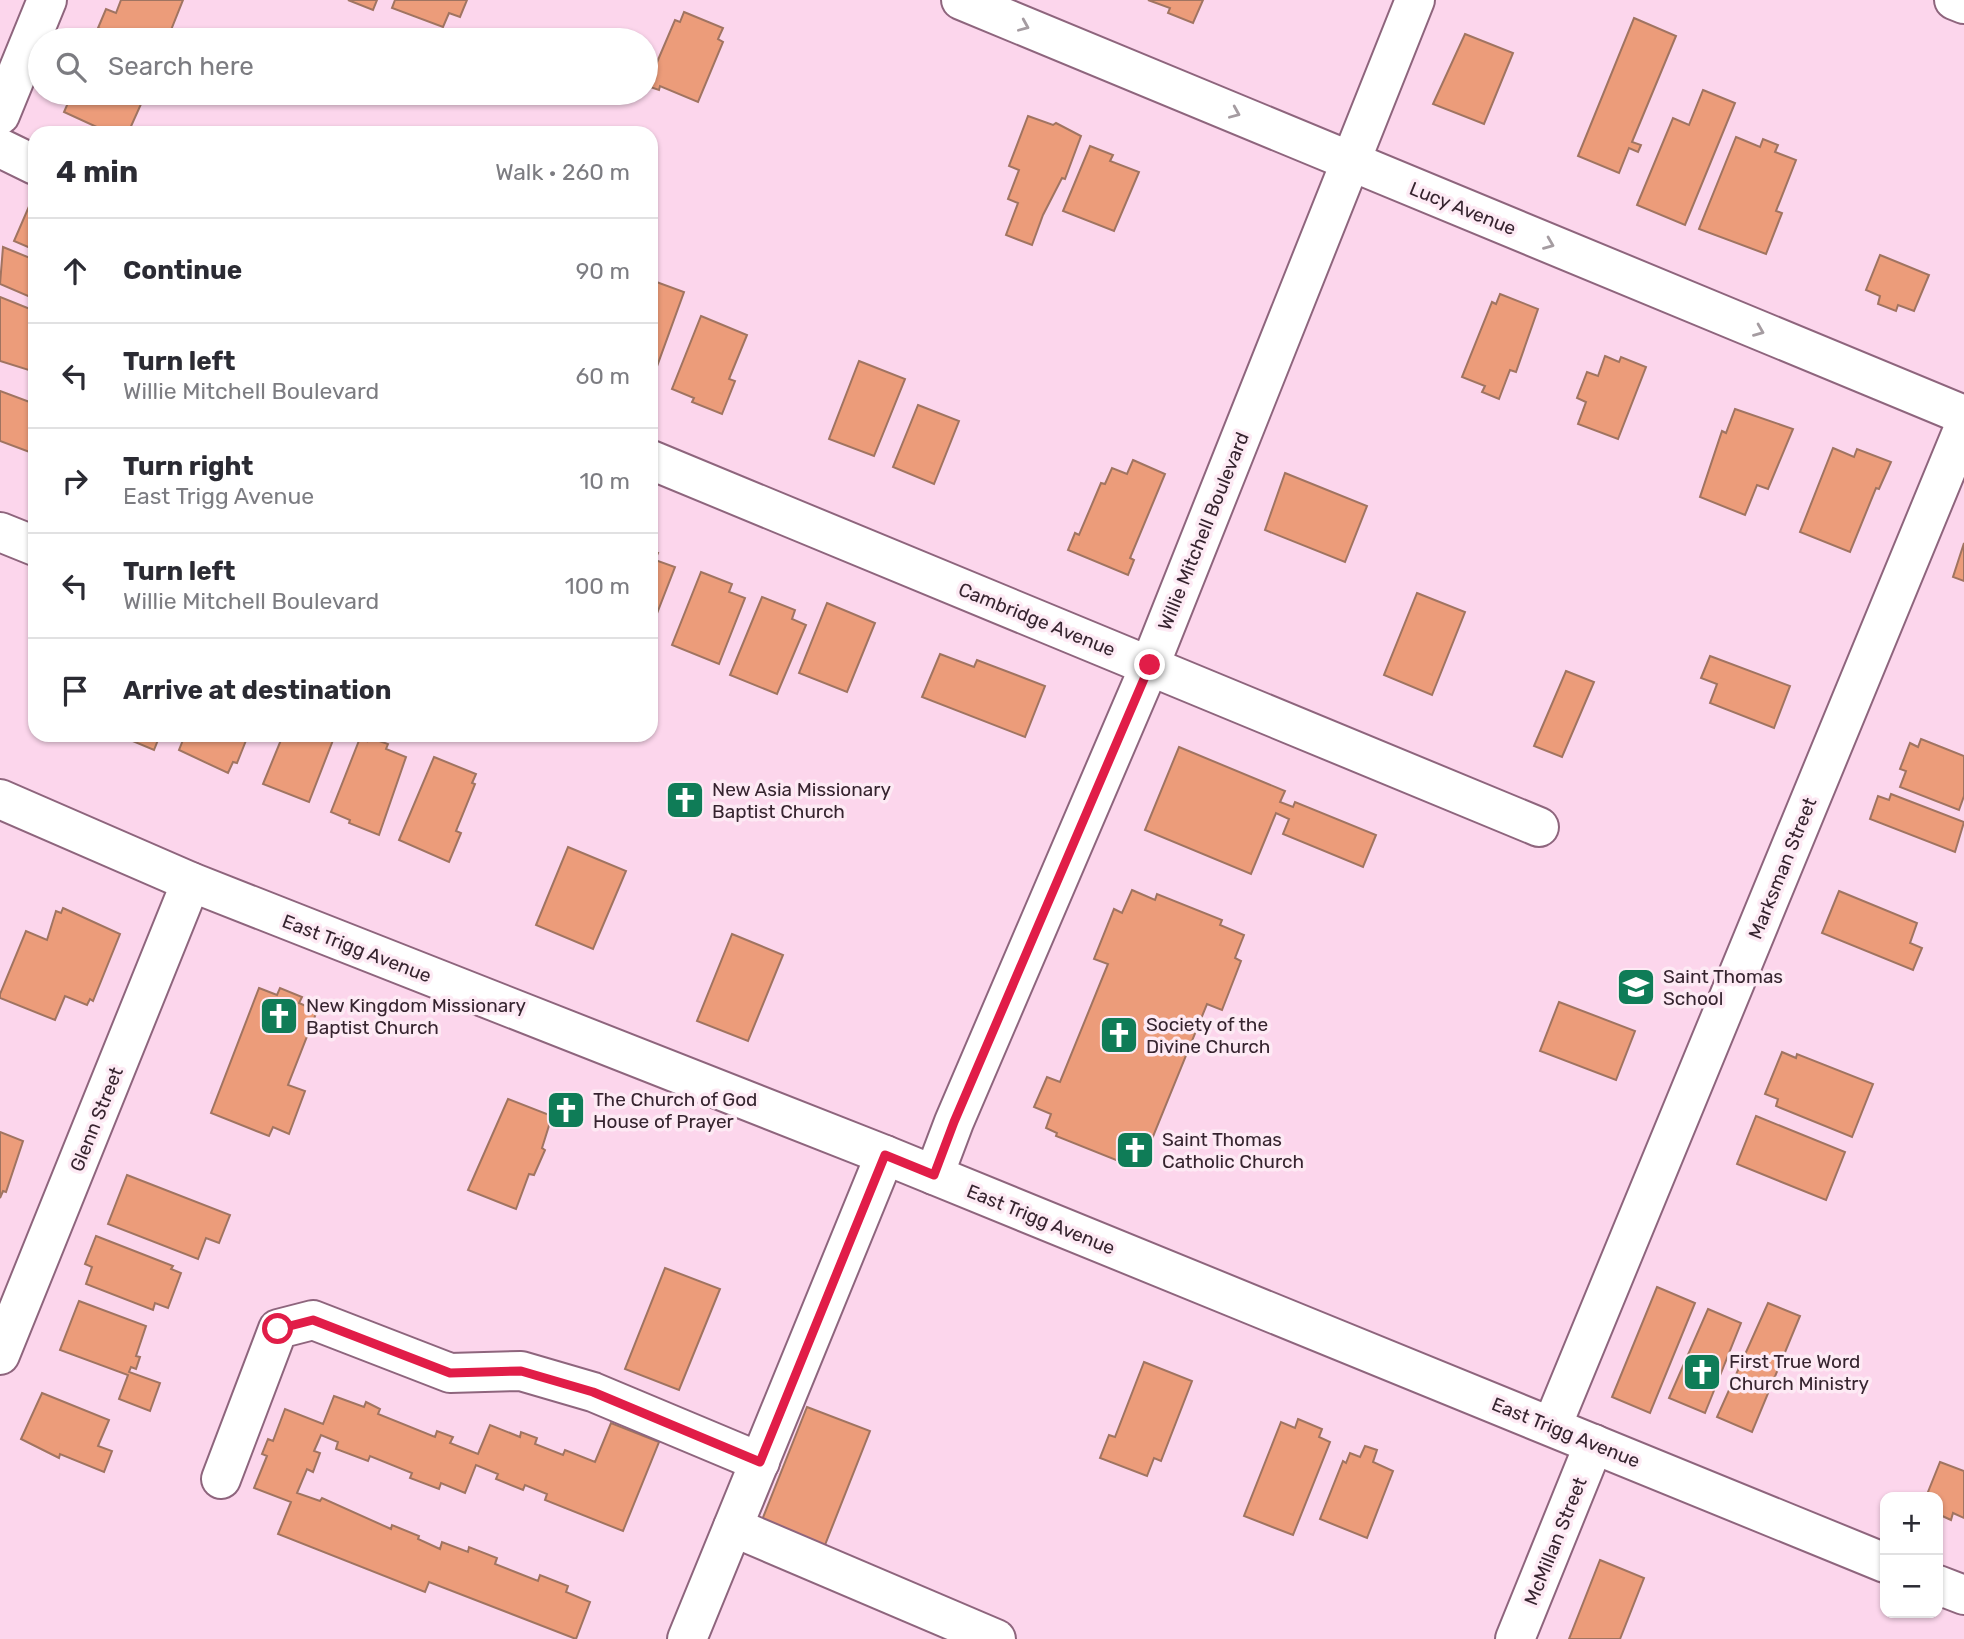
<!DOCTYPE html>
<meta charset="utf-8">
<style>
:root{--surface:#fff;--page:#f7f7f7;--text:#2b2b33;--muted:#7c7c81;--line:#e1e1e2}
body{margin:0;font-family:Rubik,sans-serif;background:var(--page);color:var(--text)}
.controls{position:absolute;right:21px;bottom:21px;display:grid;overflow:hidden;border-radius:14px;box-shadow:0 2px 5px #0004}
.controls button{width:63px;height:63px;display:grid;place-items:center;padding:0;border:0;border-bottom:2px solid var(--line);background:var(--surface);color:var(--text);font:35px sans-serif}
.stop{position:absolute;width:21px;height:21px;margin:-16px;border:5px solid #e11d48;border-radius:50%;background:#fff}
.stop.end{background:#e11d48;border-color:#fff;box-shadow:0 2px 7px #0008}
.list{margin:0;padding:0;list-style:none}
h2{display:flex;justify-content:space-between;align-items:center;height:91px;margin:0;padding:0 28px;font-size:30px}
h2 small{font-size:23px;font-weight:400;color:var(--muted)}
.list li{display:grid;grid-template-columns:46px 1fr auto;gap:21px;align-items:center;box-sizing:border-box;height:105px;padding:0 28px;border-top:2px solid var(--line)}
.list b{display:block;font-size:26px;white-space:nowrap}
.list p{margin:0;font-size:23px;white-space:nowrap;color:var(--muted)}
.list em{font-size:23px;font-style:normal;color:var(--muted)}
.icon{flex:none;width:38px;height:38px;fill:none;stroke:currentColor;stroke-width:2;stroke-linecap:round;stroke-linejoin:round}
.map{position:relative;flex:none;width:1964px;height:1639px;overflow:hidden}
.search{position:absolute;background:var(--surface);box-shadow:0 2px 5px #0004;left:28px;top:28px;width:630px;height:77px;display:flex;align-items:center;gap:18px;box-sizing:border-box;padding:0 24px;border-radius:38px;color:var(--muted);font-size:26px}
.panel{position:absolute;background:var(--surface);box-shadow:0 2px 5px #0004;left:28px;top:126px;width:630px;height:616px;border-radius:21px}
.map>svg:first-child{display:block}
.building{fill:#ec9c7a;stroke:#a07461;stroke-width:2}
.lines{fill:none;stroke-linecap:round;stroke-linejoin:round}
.minor-casing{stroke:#8e657d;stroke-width:42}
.minor{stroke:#fff;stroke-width:38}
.oneway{stroke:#a59ca1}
.route{stroke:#e11d48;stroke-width:9}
.labels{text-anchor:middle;stroke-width:7;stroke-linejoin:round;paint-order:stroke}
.street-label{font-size:19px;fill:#36242f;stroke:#fdeaf4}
.poi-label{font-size:19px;fill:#36242f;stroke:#fdeaf4;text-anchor:start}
</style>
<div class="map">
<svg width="1964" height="1639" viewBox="0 0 1964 1639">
<rect width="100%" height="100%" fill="#fcd6ec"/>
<g class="building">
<polygon points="121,0 183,0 167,40 128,40 98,28 106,9 116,13"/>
<polygon points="348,0 377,0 373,10"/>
<polygon points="395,0 467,0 460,17 449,13 443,27 392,8"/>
<polygon points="1148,0 1203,0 1193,23 1168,13 1170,8"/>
<polygon points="684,12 723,28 718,39 723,42 698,102 660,86 659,90 650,87 652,83 649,81 675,20 680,22"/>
<polygon points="1634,18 1676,36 1632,142 1641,145 1638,152 1629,148 1619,173 1578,156"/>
<polygon points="1465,34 1513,53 1484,124 1433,104"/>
<polygon points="1703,90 1735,103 1685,225 1637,205 1673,118 1689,125"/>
<polygon points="82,93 146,93 128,133 101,133 99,128 64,112 71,96 80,99"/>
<polygon points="1028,116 1053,125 1056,123 1081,136 1065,179 1062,178 1043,215 1032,245 1006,235 1018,203 1008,199 1019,170 1009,166"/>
<polygon points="1736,137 1760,147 1763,139 1778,145 1775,152 1796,160 1776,211 1782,213 1766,254 1699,229"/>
<polygon points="1090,146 1113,155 1110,161 1139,172 1114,231 1063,211"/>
<polygon points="30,204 35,206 35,250 14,241"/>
<polygon points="3,247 35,260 35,299 0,284"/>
<polygon points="1880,255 1929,275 1914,311 1898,305 1896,311 1878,304 1880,296 1866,290"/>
<polygon points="651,280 684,292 656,369 651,368"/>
<polygon points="1500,294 1538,309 1516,372 1510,370 1499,399 1482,392 1485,386 1462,377 1492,302 1496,304"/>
<polygon points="0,297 35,311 35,372 0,361"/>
<polygon points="701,316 747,335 729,379 735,381 722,414 692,402 694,398 672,389"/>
<polygon points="1605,356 1619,362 1621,357 1646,367 1618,439 1578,424 1586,402 1577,398 1587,372 1598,376"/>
<polygon points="859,361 905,379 874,456 829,439"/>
<polygon points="0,391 35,404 35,454 0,441"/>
<polygon points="918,405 959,421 934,484 893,467"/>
<polygon points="1735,409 1793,429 1768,489 1757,485 1745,515 1700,497 1722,431 1726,433"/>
<polygon points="1833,448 1854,457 1857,449 1891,462 1879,489 1876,488 1850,552 1800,532"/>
<polygon points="1133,460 1165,474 1130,558 1134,560 1128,575 1068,550 1075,533 1079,535 1101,483 1105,484 1112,468 1127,474"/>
<polygon points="1285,473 1367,506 1345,562 1265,530"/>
<polygon points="1964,543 1964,581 1953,577"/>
<polygon points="651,551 658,553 655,560 675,567 656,616 651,614"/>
<polygon points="701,572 732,584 729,592 745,598 719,664 672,645"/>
<polygon points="1417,593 1465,612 1432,695 1384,675"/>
<polygon points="762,597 795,610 792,619 806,625 777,694 730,675"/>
<polygon points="827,603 875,623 847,692 799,673"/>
<polygon points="940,654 974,667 977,660 1045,686 1025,737 922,697"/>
<polygon points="1710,656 1790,686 1774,728 1710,703 1717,684 1701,678"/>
<polygon points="1566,671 1594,682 1562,757 1534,746"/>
<polygon points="124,735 160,735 154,750 123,737"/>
<polygon points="185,735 242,735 247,738 237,763 233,762 228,773 179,750"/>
<polygon points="283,735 335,735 309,802 263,784"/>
<polygon points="368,737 388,744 386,749 406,757 379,835 349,823 350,820 331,812 360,738 367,741"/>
<polygon points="1921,739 1964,756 1964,796 1959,810 1900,787 1906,771 1900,769 1910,743 1918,747"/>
<polygon points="1179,747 1285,791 1280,802 1293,807 1295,802 1376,835 1363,867 1283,834 1289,819 1276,813 1251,874 1145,830"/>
<polygon points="434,757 476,774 472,783 475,784 456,831 461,833 449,862 399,840"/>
<polygon points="1891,794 1964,822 1955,852 1870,819 1878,796 1889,800"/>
<polygon points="568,847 626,871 593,949 536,925"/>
<polygon points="1132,890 1155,900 1157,894 1222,920 1220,925 1244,935 1235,958 1241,961 1222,1010 1207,1004 1141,1166 1122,1159 1121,1162 1056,1136 1057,1133 1046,1128 1051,1114 1034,1107 1047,1077 1060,1082 1108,964 1094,959 1114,909 1122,913"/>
<polygon points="1839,891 1917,923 1910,943 1922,948 1913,970 1822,933"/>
<polygon points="63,908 120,934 93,1001 90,999 87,1005 65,996 55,1020 0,998 0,994 26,931 47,940 56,911 61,913"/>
<polygon points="732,934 783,955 748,1041 697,1021"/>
<polygon points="259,988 277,995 280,988 302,997 299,1003 317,1011 288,1085 305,1091 289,1134 273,1127 269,1136 211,1113"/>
<polygon points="1559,1002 1635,1031 1616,1080 1540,1051"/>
<polygon points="1782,1052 1796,1058 1797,1054 1873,1084 1852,1137 1776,1106 1778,1099 1765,1094"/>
<polygon points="508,1099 552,1116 542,1148 545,1150 534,1175 529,1174 516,1209 468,1190"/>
<polygon points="1756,1116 1845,1152 1826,1200 1737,1164"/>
<polygon points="0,1132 23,1141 6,1192 3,1191 0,1198"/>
<polygon points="127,1175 230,1215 219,1243 206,1238 198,1259 108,1224"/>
<polygon points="96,1236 173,1266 171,1269 181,1273 168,1308 155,1303 153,1310 86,1284 92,1267 85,1264"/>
<polygon points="665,1268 720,1289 679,1390 625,1369"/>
<polygon points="1657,1287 1695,1303 1650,1413 1612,1397"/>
<polygon points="79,1301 146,1326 136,1356 140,1357 136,1369 131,1367 129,1372 160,1383 150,1411 119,1399 128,1375 60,1350"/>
<polygon points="1768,1303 1800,1316 1752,1432 1717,1417"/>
<polygon points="1708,1309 1741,1323 1705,1413 1669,1398"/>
<polygon points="1144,1362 1192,1381 1161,1461 1154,1458 1147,1476 1100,1458 1109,1435 1115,1437"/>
<polygon points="42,1393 109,1420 98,1446 112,1451 104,1472 60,1454 59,1458 21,1439"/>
<polygon points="334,1396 364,1407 366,1402 380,1409 378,1414 435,1437 437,1431 453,1437 450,1443 478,1454 490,1425 520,1437 521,1432 537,1438 535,1444 563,1455 565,1450 595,1462 611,1423 659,1442 623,1531 545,1500 547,1494 525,1485 523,1490 496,1479 498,1474 476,1465 465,1493 441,1483 439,1489 410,1478 412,1473 370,1456 368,1461 336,1449 338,1442 321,1435 314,1451 320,1453 313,1472 307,1469 297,1493 320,1501 322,1498 391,1529 392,1525 419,1536 418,1539 440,1549 442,1542 468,1552 469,1547 497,1558 495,1564 538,1581 540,1575 568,1586 566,1592 590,1602 576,1639 429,1582 425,1592 278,1534 291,1502 254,1488 267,1456 262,1454 268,1439 273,1441 285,1409 323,1424"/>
<polygon points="807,1407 870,1431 823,1550 760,1525"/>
<polygon points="1298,1419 1322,1429 1319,1437 1330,1442 1293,1535 1244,1516 1281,1422 1295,1428"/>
<polygon points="1365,1446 1377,1450 1373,1462 1393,1471 1367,1538 1320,1519 1343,1461 1346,1463 1350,1453 1360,1457"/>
<polygon points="1940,1462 1964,1471 1964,1518 1953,1513 1951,1520 1938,1514 1938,1497 1926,1497"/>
<polygon points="1600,1560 1644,1578 1620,1639 1569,1639"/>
</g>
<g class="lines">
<g class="minor-casing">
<g id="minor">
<polyline points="961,0 1964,415"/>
<polyline points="1954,0 1964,4"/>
<polyline points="0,115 47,0"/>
<polyline points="0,148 35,165"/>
<polyline points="651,460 1539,827"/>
<polyline points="0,532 35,546"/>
<polyline points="0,799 191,882 885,1155 1885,1563"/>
<polyline points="934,1175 954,1122 1150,665 1415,0"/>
<polyline points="0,1355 191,882"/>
<polyline points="1552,1426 1964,427"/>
<polyline points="221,1479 278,1329 313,1320 450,1373 521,1371 593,1392 760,1462"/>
<polyline points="733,1527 996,1639"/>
<polyline points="1938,1585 1964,1595"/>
<polyline points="687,1639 885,1155"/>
<polyline points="1515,1639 1594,1444"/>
</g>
</g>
<use href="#minor" class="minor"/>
</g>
<defs><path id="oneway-chevron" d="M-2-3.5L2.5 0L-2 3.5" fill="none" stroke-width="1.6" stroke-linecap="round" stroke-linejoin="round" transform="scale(1.75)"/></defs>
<g class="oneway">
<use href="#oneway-chevron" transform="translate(1024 26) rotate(23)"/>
<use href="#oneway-chevron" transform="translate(1235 113) rotate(23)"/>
<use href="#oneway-chevron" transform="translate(1549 244) rotate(22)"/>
<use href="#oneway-chevron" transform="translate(1759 331) rotate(22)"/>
</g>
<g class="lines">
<polyline class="route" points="278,1329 313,1320 450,1373 521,1371 593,1392 760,1462 885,1155 934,1175 954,1122 1150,665"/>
</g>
<defs>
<g id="church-square" transform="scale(2.0125)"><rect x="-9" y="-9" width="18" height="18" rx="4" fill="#0f7c57" stroke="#fdeaf4"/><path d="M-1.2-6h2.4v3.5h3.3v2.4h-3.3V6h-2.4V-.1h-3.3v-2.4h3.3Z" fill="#fff"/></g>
<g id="school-square" transform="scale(2.0125)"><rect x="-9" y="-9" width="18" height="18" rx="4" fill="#0f7c57" stroke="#fdeaf4"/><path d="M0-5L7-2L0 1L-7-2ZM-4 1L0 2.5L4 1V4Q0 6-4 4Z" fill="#fff"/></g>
</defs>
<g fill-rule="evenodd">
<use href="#church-square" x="685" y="800"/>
<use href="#school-square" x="1636" y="987"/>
<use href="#church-square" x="279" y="1016"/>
<use href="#church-square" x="1119" y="1035"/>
<use href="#church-square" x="566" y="1110"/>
<use href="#church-square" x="1135" y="1150"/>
<use href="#church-square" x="1702" y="1372"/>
</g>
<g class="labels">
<g class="street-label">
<text transform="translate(1463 208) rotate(22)" y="7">Lucy Avenue</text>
<text transform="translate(1203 531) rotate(-68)" y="7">Willie Mitchell Boulevard</text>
<text transform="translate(1037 619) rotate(22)" y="7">Cambridge Avenue</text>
<text transform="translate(1782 868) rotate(-68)" y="7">Marksman Street</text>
<text transform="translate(357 948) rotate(21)" y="7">East Trigg Avenue</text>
<text transform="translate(96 1119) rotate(-68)" y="7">Glenn Street</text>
<text transform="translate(1041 1219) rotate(22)" y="7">East Trigg Avenue</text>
<text transform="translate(1566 1432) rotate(22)" y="7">East Trigg Avenue</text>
<text transform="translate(1555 1541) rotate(-68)" y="7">McMillan Street</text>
</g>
<g class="poi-label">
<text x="712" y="796">New Asia Missionary<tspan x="712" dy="22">Baptist Church</tspan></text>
<text x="1663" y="983">Saint Thomas<tspan x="1663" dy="22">School</tspan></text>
<text x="306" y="1012">New Kingdom Missionary<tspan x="306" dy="22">Baptist Church</tspan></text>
<text x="1146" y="1031">Society of the<tspan x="1146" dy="22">Divine Church</tspan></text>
<text x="593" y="1106">The Church of God<tspan x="593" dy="22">House of Prayer</tspan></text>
<text x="1162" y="1146">Saint Thomas<tspan x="1162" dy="22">Catholic Church</tspan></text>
<text x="1729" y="1368">First True Word<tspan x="1729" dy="22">Church Ministry</tspan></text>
</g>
</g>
</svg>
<div class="controls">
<button>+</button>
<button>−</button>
</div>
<div class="stop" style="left:278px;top:1329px"></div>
<div class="stop end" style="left:1150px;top:665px"></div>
<div class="search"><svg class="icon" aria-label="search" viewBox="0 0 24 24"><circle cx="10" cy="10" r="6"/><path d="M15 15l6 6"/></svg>Search here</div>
<section class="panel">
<h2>4 min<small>Walk · 260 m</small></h2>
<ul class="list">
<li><svg class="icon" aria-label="ahead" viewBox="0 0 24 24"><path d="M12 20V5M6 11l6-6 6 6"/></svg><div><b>Continue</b></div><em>90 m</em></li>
<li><svg class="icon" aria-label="left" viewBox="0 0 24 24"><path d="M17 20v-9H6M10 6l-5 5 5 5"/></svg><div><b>Turn left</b><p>Willie Mitchell Boulevard</p></div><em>60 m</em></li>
<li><svg class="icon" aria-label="right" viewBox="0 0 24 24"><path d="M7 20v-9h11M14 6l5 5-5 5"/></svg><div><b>Turn right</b><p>East Trigg Avenue</p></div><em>10 m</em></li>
<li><svg class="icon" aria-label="left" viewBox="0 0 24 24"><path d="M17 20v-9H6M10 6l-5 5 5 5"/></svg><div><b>Turn left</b><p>Willie Mitchell Boulevard</p></div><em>100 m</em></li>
<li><svg class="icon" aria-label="arrive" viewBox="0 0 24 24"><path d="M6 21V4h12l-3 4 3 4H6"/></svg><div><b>Arrive at destination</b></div></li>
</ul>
</section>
</div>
